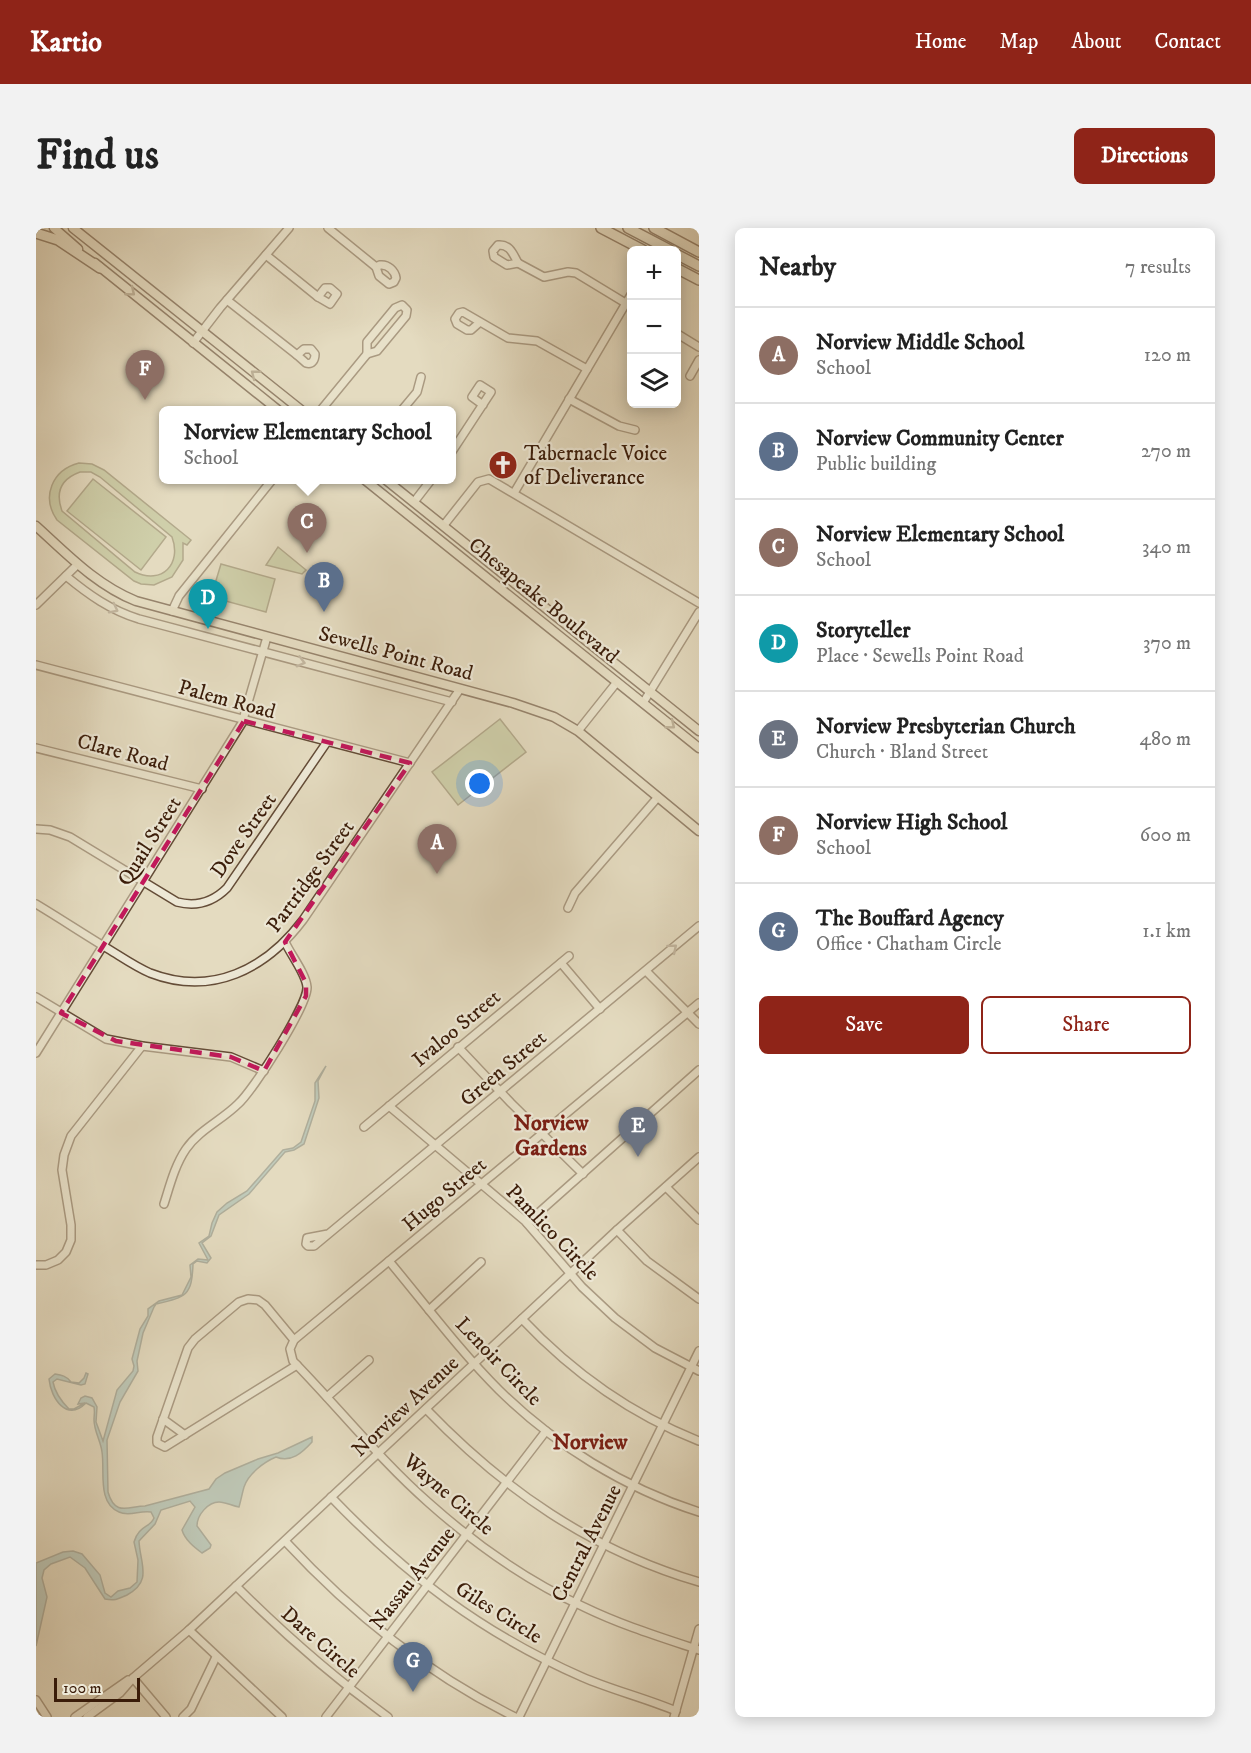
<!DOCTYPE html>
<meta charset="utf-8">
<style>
:root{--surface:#fff;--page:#f2f2f2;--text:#222;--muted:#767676;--line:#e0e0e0;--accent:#8f2418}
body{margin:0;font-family:"IM FELL DW Pica",serif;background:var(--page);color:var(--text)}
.controls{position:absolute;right:18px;top:18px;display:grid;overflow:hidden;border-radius:9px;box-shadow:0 3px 15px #0003}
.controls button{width:54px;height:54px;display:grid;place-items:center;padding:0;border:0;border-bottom:2px solid var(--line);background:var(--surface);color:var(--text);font:30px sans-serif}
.scale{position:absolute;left:18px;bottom:15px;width:86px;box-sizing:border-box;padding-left:6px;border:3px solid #3a1c09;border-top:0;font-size:16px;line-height:21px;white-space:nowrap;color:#3a1c09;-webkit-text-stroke:4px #ede8d6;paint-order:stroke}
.you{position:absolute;left:444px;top:556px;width:21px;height:21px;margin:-15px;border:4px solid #fff;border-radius:50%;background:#1a73e8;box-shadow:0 0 0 9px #1a73e833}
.badge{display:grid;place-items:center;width:39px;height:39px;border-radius:50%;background:var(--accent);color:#fff;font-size:20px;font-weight:700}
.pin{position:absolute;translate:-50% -50px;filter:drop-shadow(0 2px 3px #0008)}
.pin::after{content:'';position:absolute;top:32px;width:21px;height:18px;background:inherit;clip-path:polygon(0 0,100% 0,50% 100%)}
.popup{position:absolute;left:123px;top:178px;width:297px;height:78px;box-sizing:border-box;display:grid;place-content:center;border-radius:9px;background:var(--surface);filter:drop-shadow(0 2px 4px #0005);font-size:20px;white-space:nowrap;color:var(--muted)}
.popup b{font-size:22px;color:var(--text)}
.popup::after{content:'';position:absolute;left:50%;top:100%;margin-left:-12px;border:12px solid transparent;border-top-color:var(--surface)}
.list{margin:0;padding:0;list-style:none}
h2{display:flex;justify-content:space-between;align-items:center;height:78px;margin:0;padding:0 24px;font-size:26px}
h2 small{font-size:20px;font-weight:400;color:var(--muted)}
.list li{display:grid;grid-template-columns:39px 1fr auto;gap:18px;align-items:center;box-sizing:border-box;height:96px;padding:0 24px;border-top:2px solid var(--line)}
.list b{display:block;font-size:22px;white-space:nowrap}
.list p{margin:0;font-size:20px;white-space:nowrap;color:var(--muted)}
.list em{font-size:20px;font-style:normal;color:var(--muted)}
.actions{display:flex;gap:12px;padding:18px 24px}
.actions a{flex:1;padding:14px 0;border:2px solid var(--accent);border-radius:9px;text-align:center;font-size:21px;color:var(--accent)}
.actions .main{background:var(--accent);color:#fff}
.icon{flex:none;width:33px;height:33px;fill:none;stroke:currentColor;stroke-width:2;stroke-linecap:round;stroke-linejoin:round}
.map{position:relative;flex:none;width:663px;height:1489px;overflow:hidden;border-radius:9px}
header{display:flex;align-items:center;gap:36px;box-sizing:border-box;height:84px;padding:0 30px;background:var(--accent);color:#fff}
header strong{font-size:28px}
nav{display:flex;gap:33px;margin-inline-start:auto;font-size:21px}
.intro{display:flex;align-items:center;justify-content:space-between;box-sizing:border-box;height:144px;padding:0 36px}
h1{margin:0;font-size:42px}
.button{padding:15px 27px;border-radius:9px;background:var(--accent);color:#fff;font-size:21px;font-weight:700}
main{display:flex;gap:36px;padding:0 36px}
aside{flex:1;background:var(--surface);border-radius:9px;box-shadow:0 3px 15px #0003}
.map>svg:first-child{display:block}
.green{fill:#b6c091;stroke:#786e4d;stroke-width:1.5;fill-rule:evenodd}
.water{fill:#97bab9;stroke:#727b73;stroke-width:1.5}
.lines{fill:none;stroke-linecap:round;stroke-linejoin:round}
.minor-casing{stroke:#644c37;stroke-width:10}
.major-casing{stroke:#3a1c09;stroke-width:11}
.highway-casing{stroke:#3a1c09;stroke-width:12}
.minor{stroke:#ede8d6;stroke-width:7}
.major{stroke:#e4dbc0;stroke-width:8}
.highway{stroke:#e4dbc0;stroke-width:9}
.oneway{stroke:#8f7c64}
.oneway2{stroke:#9c8c7a}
.marked{fill:none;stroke:#c2185b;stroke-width:4.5;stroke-dasharray:12 8;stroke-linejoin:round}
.labels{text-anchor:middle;stroke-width:4.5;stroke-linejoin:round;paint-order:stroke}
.poi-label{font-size:21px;fill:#3a1c09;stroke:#ede8d6;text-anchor:start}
.street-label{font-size:21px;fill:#3a1c09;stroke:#ede8d6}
.neighbourhood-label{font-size:22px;font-weight:bold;fill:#7a1f14;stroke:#ede8d6}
</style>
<header>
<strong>Kartio</strong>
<nav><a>Home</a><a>Map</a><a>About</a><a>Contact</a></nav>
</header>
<div class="intro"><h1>Find us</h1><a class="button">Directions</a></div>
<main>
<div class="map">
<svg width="663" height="1489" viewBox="0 0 663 1489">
<rect width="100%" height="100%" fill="#e4dbc0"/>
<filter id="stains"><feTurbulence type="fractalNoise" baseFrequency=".00333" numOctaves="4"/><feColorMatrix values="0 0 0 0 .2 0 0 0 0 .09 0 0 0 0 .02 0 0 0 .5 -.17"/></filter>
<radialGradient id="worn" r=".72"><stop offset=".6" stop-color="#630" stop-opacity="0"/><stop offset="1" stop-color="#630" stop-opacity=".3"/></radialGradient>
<g class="green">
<path d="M 43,235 L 56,236 L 68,242 L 155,312 L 151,317 L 147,315 L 147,332 L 136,349 L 118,357 L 105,356 L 98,353 L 21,292 C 5,269 16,242 43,235 ZM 44,244 L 55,244 L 64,249 L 136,309 C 146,336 126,357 99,344 L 26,283 C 19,264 25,251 44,244 Z"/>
<polygon points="57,251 130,309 105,342 31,283"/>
<polygon points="242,319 270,342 266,346 230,337"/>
<polygon points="185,336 239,351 230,384 175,369"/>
<polygon points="464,491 490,524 422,577 396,544"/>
</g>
<path class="water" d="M 290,838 L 282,853 L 283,870 L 268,916 L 258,922 L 249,924 L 213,966 L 183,987 L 175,1008 L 166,1015 L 175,1030 L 171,1035 L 161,1033 L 157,1036 C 156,1068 150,1069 120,1076 L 118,1079 L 107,1105 L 101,1133 L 102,1143 L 84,1174 L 71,1212 L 72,1264 C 79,1289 93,1278 109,1278 L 173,1261 L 180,1251 L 189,1245 L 222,1231 L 242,1225 L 276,1209 L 276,1214 C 266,1225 255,1235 240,1229 C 228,1234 212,1246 208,1259 C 206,1266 205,1272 203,1279 C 196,1278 190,1274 183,1274 C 172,1274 161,1287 161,1298 L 175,1317 L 174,1320 L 166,1325 C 158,1319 149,1312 146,1302 L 159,1279 L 154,1273 L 125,1282 L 119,1296 L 103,1313 C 104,1336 117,1353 91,1367 C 82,1371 79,1373 69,1371 L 49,1340 L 34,1329 L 15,1336 L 8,1342 L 6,1350 L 11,1369 L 0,1418 L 0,1335 L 27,1324 L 37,1323 L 46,1326 L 64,1347 L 69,1365 L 75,1369 L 82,1363 L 94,1360 L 101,1354 L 102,1332 L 98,1314 C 103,1297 114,1300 118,1290 L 115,1284 C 104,1282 93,1289 83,1284 C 61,1275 69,1243 66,1224 C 65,1214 58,1203 58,1192 C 58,1187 59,1184 58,1179 L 50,1175 C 31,1194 15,1171 13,1151 L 19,1146 C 25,1147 31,1148 35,1154 L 43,1155 L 48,1150 L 50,1145 L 52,1146 L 49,1156 L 45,1157 L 21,1151 L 17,1154 C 19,1165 25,1173 33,1181 L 38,1181 L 49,1175 L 42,1176 L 45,1170 L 49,1168 L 56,1170 L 61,1179 L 60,1194 L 67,1213 L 81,1162 L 97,1143 L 98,1138 L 96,1131 L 104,1101 L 112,1088 L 112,1081 L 123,1073 L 146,1067 L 155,1049 L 154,1037 L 162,1031 L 172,1032 L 163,1015 L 173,1008 L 176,995 L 181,984 L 191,975 L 211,963 L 247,922 L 257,920 L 265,914 L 279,873 L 279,855 Z"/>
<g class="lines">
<g class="minor-casing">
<g id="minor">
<polyline points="292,0 340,39"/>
<path d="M 462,17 C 474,16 477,26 482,35 L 471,37 L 458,29 L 457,23 Z"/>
<polyline points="230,27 282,69"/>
<polyline points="482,35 508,49 532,44 540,45 596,79"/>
<path d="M 344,37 C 352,36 359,43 360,50 L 358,54 L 353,56 L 343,48 L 340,39 Z"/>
<polygon points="289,60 294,60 301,66 294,76 282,69"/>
<polyline points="191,72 261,127"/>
<polygon points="366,77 371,82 370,88 341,123 331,126 331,114 359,80"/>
<polyline points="444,94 435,102 431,102 421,96 419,91 423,85 427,84 472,110 501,113 551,141"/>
<polyline points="640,105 663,119"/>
<polyline points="157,115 184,80 253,0"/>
<path d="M 268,121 L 275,121 L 279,126 C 279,132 276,137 270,135 L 261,127 Z"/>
<polyline points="654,148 663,132"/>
<polyline points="533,171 583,198 599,202"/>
<polyline points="285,182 331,126"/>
<polyline points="366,182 381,164 385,149"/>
<polyline points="415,225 455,164 444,157 436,169 447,177"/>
<polyline points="478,265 596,65"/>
<polyline points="378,274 395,252"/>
<polyline points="408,297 442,254 453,251 663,375"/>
<path d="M 30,348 C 53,367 74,382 103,391 L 416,474"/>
<polyline points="0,377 42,336"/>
<polyline points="136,383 143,368 236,252"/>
<polyline points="0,437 374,535"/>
<polyline points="607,475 663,384"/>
<polyline points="542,503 581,454"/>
<polyline points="0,520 166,561"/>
<path d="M 0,601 L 14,602 L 34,609 L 141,674 C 160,679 177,674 191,660 L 291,514"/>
<path d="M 0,676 C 25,691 49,707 74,722 C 87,730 100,739 114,745 C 176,769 230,741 267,692 L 424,461"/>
<polyline points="532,680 539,665 622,569"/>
<polyline points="525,735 564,781"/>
<polyline points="610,743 663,796"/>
<polyline points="0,769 70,811 106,818 195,829 228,843"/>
<path d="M 663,775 L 258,1112 L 254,1121 L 257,1133 C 303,1180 344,1232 393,1275 C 439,1316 491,1353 548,1379 C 585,1397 624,1409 663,1422"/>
<polyline points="422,819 475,875 547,946"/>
<polyline points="0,825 206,495 231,409"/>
<polyline points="353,878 489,993 546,1059 579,1090 619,1120 663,1143"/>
<polyline points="328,899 533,728"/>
<polyline points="630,959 663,992"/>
<path d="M 128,976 C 134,957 139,937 150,921 C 163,902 186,892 202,876 C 217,863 272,777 271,759 C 270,746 255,727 249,714"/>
<polyline points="491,995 663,842"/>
<polyline points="581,1002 611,1033 663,1071"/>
<polyline points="292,1006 271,1010 270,1016 272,1018 278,1018 663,698"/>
<path d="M 353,1033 C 389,1076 423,1122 463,1162 C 519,1217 588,1260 663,1284"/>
<polyline points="0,1037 10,1037 22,1032 30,1024 35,1012 35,997 26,942 28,927 35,908 106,818"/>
<polyline points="393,1082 445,1034"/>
<path d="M 486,1091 C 537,1145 594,1186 663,1213"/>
<polyline points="258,1112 229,1077 222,1072 212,1071 203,1074 159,1111 152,1120 121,1209 121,1215 129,1219 261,1137"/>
<polyline points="291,1169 333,1132"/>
<path d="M 390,1181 C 467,1261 554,1322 663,1354"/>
<polyline points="127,1191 149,1207"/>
<path d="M 295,1269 C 370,1347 446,1405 546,1449 C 576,1462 609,1470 640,1483"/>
<path d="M 249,1313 C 315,1384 391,1446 479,1489"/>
<path d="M 200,1358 C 248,1406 297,1449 352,1489"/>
<polyline points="153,1402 246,1489"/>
<polyline points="97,1450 130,1489"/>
<polyline points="0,1472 11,1489"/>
<polyline points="39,1489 92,1452"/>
<polyline points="51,1489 84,1465 97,1450 153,1402 581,1002 663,929"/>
<polyline points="147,1489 155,1481 180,1429"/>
<polyline points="290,1489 510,1203"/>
<polyline points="483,1489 663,1123"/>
<polyline points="638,1489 663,1401"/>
</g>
</g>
<g class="major-casing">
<g id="major">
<polyline points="18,0 42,21"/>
<polyline points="37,0 265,182"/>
<polyline points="59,35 242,182"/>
<polyline points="329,252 663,520"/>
<polyline points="350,252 663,503"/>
<path d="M 0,298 C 31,326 60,357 100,373 L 477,475 L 518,489 L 542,503 L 663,603"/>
</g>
</g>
<g class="highway-casing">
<g id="highway">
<polyline points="565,0 607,22"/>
<polyline points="592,0 634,22"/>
<polyline points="618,0 663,24"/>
<polyline points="0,5 22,12 64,40"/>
<polyline points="640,26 663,38"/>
<polyline points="640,40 663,52"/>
</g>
</g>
<use href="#minor" class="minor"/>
<use href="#major" class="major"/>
<use href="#highway" class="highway"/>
</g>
<defs><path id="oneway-chevron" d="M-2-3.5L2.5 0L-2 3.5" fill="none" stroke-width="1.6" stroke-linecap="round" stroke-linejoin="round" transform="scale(1.5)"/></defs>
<g class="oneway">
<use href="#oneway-chevron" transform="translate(95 64) rotate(39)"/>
<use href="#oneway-chevron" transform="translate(219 146) rotate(-142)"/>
<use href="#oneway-chevron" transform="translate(635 497) rotate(39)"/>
</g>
<g class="oneway2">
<use href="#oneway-chevron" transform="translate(78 381) rotate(27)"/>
<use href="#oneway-chevron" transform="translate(265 434) rotate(15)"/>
<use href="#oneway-chevron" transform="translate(637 720) rotate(-40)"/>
</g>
<path d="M0 0H663V1489H0ZM 208,493 L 374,535 L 249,714 L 270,755 L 270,768 L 228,843 L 195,829 L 80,813 L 25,785 Z" fill="#e4dbc0" fill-opacity=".55" fill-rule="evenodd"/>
<path class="marked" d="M 208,493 L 374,535 L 249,714 L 270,755 L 270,768 L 228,843 L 195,829 L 80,813 L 25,785 Z"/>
<defs>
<g id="church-disc" transform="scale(1.5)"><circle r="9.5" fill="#8f2418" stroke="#ede8d6"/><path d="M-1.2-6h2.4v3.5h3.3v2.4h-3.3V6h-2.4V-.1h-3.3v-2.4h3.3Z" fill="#fff"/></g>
</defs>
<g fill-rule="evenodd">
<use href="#church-disc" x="467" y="237"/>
</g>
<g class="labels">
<g class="poi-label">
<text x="488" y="232">Tabernacle Voice<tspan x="488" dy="24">of Deliverance</tspan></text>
</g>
<g class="street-label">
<text transform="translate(508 372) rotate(39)" y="7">Chesapeake Boulevard</text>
<text transform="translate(360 425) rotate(15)" y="7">Sewells Point Road</text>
<text transform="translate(191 471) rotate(15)" y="7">Palem Road</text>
<text transform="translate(87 524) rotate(15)" y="7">Clare Road</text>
<text transform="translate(207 607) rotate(-55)" y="7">Dove Street</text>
<text transform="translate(113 613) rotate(-58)" y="7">Quail Street</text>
<text transform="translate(274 648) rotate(-54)" y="7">Partridge Street</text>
<text transform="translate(420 800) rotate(-40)" y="7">Ivaloo Street</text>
<text transform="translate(467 840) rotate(-40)" y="7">Green Street</text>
<text transform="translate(408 966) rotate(-40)" y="7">Hugo Street</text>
<text transform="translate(517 1004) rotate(46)" y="7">Pamlico Circle</text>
<text transform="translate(463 1133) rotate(46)" y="7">Lenoir Circle</text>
<text transform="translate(369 1178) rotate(-43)" y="7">Norview Avenue</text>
<text transform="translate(413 1266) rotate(41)" y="7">Wayne Circle</text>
<text transform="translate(550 1315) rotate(-63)" y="7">Central Avenue</text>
<text transform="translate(376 1350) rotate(-52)" y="7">Nassau Avenue</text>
<text transform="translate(463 1384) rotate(32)" y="7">Giles Circle</text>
<text transform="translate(285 1414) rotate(41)" y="7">Dare Circle</text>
</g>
<g class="neighbourhood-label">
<text x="515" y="902">Norview<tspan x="515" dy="25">Gardens</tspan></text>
<text x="554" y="1221">Norview</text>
</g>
</g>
<rect width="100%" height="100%" filter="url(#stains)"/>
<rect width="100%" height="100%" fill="url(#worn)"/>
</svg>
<div class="controls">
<button>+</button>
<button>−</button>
<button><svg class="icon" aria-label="layers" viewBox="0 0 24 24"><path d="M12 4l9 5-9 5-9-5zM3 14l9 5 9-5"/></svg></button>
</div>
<div class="scale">100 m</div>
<div class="you"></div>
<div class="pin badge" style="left:401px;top:646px;background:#8d6e63">A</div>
<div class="pin badge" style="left:288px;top:384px;background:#5c6f8a">B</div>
<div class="pin badge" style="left:271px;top:325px;background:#8d6e63">C</div>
<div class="popup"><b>Norview Elementary School</b>School</div>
<div class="pin badge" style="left:172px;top:401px;background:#0f9aa8">D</div>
<div class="pin badge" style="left:602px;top:929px;background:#6b7280">E</div>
<div class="pin badge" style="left:109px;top:172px;background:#8d6e63">F</div>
<div class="pin badge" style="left:377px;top:1464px;background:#5c6f8a">G</div>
</div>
<aside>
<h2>Nearby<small>7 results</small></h2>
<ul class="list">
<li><span class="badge" style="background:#8d6e63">A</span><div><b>Norview Middle School</b><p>School</p></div><em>120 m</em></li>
<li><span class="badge" style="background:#5c6f8a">B</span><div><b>Norview Community Center</b><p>Public building</p></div><em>270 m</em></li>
<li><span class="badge" style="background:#8d6e63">C</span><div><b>Norview Elementary School</b><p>School</p></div><em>340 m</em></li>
<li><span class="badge" style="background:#0f9aa8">D</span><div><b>Storyteller</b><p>Place · Sewells Point Road</p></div><em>370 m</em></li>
<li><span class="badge" style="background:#6b7280">E</span><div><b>Norview Presbyterian Church</b><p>Church · Bland Street</p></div><em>480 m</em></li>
<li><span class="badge" style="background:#8d6e63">F</span><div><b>Norview High School</b><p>School</p></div><em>600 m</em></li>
<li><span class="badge" style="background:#5c6f8a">G</span><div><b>The Bouffard Agency</b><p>Office · Chatham Circle</p></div><em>1.1 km</em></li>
</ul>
<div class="actions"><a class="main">Save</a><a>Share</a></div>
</aside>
</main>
